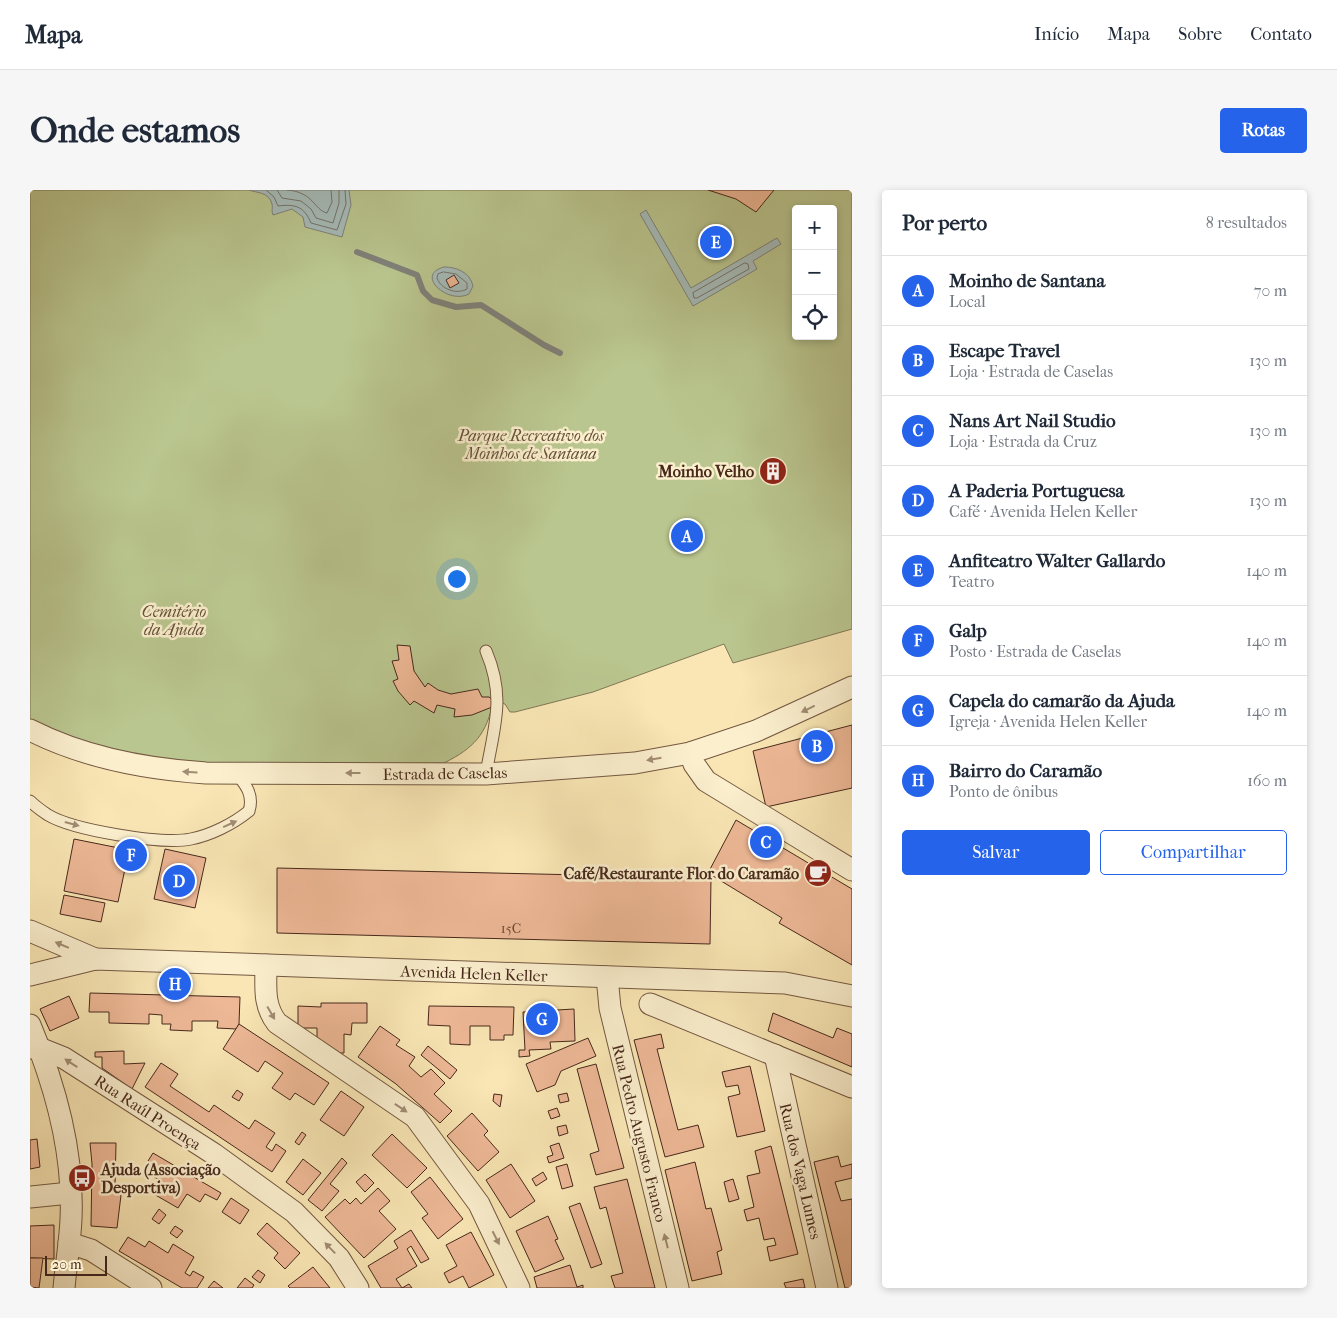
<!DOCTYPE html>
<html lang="pt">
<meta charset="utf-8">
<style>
:root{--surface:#fff;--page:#f6f6f7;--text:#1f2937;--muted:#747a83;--line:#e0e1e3;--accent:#2563eb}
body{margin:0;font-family:"IM FELL French Canon",serif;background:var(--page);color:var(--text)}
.controls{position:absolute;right:15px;top:15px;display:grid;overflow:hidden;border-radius:5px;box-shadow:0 2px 8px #0003}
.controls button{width:45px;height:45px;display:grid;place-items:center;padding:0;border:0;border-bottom:1px solid var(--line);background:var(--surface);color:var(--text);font:25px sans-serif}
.scale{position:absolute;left:15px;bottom:12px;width:62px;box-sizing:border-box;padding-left:5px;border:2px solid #47281b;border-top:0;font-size:14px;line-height:18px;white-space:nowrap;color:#47281b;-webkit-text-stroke:4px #fbefce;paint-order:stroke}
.you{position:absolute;left:426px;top:388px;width:18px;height:18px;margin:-12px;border:4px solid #fff;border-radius:50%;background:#1a73e8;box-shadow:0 0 0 8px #1a73e833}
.badge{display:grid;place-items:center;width:32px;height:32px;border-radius:50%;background:var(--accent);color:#fff;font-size:16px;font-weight:700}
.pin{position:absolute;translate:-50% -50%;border:2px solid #fff;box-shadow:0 1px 5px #0006}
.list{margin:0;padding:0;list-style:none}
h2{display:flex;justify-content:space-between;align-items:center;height:65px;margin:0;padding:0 20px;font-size:21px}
h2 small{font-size:16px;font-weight:400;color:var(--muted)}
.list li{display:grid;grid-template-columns:32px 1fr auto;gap:15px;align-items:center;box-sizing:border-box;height:70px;padding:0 20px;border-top:1px solid var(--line)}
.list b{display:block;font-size:19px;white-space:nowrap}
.list p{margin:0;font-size:16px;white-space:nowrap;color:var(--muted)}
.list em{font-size:16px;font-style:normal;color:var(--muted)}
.actions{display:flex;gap:10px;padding:15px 20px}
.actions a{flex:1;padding:11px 0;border:1px solid var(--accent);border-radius:5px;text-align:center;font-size:18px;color:var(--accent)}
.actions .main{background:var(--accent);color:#fff}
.icon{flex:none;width:28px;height:28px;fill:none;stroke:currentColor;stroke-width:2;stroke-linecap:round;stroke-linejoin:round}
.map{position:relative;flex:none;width:822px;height:1098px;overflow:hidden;border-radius:5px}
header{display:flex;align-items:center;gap:30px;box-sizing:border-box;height:70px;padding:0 25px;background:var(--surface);border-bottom:1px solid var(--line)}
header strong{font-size:24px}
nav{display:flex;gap:28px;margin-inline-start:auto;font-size:18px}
.intro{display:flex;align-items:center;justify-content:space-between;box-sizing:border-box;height:120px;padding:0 30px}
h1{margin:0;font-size:35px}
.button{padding:12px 22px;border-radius:5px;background:var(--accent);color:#fff;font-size:18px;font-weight:700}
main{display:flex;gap:30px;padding:0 30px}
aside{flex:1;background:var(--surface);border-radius:5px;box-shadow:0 2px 8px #0003}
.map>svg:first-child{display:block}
.green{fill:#bac68f;stroke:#807755;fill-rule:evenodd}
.water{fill:#a5bcba;stroke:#7f817a}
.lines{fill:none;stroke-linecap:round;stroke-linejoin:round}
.shore{stroke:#76726a;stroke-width:1}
.stream{stroke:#7f817a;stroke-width:6}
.building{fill:#eeb896;stroke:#47281b}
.lane-casing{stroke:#745841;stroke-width:13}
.street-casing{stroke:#745841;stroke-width:23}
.lane{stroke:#fbefce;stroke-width:11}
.street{stroke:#fbefce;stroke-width:21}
.oneway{fill:#a18c74}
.labels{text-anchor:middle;stroke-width:5;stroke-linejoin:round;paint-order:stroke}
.number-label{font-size:14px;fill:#714c3a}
.park-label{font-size:16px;font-style:italic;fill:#645038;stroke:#fbefce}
.poi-label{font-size:16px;font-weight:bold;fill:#47281b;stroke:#fbefce;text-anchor:end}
.street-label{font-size:16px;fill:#47281b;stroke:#fbefce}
</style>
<header>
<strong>Mapa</strong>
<nav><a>Início</a><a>Mapa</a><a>Sobre</a><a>Contato</a></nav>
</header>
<div class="intro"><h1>Onde estamos</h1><a class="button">Rotas</a></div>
<main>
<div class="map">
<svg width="822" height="1098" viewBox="0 0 822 1098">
<rect width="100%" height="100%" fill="#f9e6b4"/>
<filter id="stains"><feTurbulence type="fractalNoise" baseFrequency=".004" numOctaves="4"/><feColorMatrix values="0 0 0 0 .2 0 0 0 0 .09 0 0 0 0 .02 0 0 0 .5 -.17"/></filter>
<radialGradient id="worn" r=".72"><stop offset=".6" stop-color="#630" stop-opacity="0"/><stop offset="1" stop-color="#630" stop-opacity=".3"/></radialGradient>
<path class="green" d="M 0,0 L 822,0 L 822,439 L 703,473 L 694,454 L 563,502 L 485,522 L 480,522 L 475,514 L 463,511 C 457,544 444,558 414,573 L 129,575 L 0,534 ZM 766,19 L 803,19 L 803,146 L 766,146 Z"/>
<g class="water">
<path d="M 219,0 L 319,0 L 321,15 L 312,47 L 275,37 L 273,27 L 262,19 L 243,25 C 241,21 243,18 242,14 C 239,2 227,3 219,0 Z"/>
<polygon points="616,20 661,98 747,48 751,54 723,71 727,79 663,116 610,24"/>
<path d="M 414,77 C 426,77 440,82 443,96 L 439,104 C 418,115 384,85 414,77 Z"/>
</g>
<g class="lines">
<g class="shore">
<path d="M 236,0 L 244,7 L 248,16 C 265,14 274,16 281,33 L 307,40 L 316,14 L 315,0"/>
<polyline points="247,0 252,8 271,11 281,19 286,28 303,33 309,13 309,0"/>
<path d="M 257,0 C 284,2 284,20 297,23 L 302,12 L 301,0"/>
<polygon points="715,73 718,74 719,79 667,108 664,108 663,103"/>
<path d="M 414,82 L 426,84 L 437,93 L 437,99 C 426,105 411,99 407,88 L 408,84 Z"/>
</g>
<polyline class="stream" points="327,62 387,85 393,101 402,110 426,117 451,115 514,155 530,163"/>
</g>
<g class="building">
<polygon points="678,0 744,0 726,22 706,9"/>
<polygon points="424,85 429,93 420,98 416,90"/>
<circle cx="743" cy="281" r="11"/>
<circle cx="657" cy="346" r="11"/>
<polygon points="367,455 380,456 384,481 395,497 398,493 408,500 421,504 448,499 452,507 459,507 463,510 462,517 442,525 424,527 425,519 407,515 404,523 384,511 380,515 368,501 363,491 368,489 362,471 369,470"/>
<polygon points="822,535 822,598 736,617 723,561"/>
<polygon points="706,630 822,699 822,775 749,733 752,728 678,683"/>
<polygon points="44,649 99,660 88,712 34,701"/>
<polygon points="135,659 176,668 165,718 124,709"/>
<polygon points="247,678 681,688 680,754 247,743"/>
<polygon points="34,705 75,713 71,732 30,724"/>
<polygon points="60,803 210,807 209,834 206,839 187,838 188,831 162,831 162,841 140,840 141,834 132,834 132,825 119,824 119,834 79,833 79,822 59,822"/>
<polygon points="39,806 49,828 20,841 10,819"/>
<polygon points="291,813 337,813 337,833 322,833 321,845 314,844 314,863 310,863 287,848 287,838 268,838 268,816 291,817"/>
<polygon points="399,816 484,817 483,845 474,845 474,850 460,850 460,836 440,836 440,855 420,854 420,836 398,835"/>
<polygon points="544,819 545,851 520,852 521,859 499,860 500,866 489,867 489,860 495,860 493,822"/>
<polygon points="743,823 803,848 807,838 822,844 822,877 738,841"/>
<polygon points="209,834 299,893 284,915 265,903 260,910 242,898 253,883 235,871 228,882 193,859"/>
<polygon points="350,836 370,850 366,855 385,867 379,876 391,887 401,879 415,893 404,904 422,921 410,933 366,894 328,867"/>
<polygon points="631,844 634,858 627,859 648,940 668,935 674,957 635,967 604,850"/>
<polygon points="558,848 566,866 531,881 525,895 507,902 496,874"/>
<polygon points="398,856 427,880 420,889 391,865"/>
<polygon points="94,861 94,874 115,873 102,899 72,878 72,867 65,867 65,862"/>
<polygon points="131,873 148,884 140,896 179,922 184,915 219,939 225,930 245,943 236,957 242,961 246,954 256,961 242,982 115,897"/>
<polygon points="566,874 594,978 566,985 560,964 569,961 547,879"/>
<polygon points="720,876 735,941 707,947 698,907 710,904 708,895 696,897 692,882"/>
<polygon points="207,900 213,904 209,911 202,907"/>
<polygon points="311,901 334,917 314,946 290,930"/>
<polygon points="537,903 539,911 530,913 528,905"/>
<polygon points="464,904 472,905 470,917 463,911"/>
<polygon points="527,918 530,926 521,929 518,921"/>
<polygon points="442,923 458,941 454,945 469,962 448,981 417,946"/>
<polygon points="536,935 538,943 529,946 527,937"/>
<polygon points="272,942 276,945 269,955 265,952"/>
<polygon points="362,944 397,978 377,998 342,965"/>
<polygon points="7,949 10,977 0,979 0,950"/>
<polygon points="60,953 86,953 85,997 92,997 87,1038 61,1036 62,974"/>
<polygon points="529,953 534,968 519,973 517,967 523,965 520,956"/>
<polygon points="741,956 768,1064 740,1071 737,1057 746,1055 744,1048 734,1050 729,1028 717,1031 714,1020 724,1017 717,986 730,983 725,961"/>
<polygon points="123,963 191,1003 187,1010 175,1004 170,1012 157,1004 148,1018 122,1003 130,990 124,987 129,978 118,971"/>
<polygon points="808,966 811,977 822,974 822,988 805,992 811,1011 822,1009 822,1098 815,1098 784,972"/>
<polygon points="312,968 317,973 300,994 309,1001 292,1021 278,1010"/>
<polygon points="273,969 291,983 273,1005 256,992"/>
<polygon points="665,972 676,1019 681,1018 692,1060 687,1062 692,1084 662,1091 635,980"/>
<polygon points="481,974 505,1011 480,1028 456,990"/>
<polygon points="537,974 543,996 532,999 526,977"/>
<polygon points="513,982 517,989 506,996 502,989"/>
<polygon points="335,984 344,993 335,1002 326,992"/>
<polygon points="400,987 433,1029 408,1049 392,1028 398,1024 381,1002"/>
<polygon points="597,989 625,1098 585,1098 581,1086 593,1083 576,1017 570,1019 564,997"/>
<polygon points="703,989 709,1009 699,1012 694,992"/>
<polygon points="348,998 360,1011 349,1021 366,1039 334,1068 295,1027 315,1009 320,1014 326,1008 331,1014"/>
<polygon points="201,1008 219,1020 210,1034 192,1022"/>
<polygon points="550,1013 572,1074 561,1078 539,1017"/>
<polygon points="129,1019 136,1025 129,1034 122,1029"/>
<polygon points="518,1026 528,1049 525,1050 534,1069 505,1082 486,1041"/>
<polygon points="237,1033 270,1063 255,1079 244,1068 248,1063 227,1044"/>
<polygon points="24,1035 24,1069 0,1068 0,1036"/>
<polygon points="145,1036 153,1041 147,1048 140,1043"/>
<polygon points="381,1040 399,1069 391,1073 381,1056 377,1059 387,1076 366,1089 372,1098 379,1094 382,1098 351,1098 338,1076 368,1058 364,1051"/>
<polygon points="441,1042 464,1085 439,1098 433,1086 419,1093 414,1083 427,1076 416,1055"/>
<polygon points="98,1047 115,1057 119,1051 138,1063 143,1054 164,1067 155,1083 160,1086 163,1081 174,1087 167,1098 152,1098 89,1061"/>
<polygon points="0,1068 13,1068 9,1098 0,1097"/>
<polygon points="540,1075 547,1097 553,1095 553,1098 507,1098 504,1087"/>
<polygon points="283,1077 300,1098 260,1098 258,1096"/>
<polygon points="228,1080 235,1085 230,1093 222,1087"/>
<polygon points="215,1088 224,1095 222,1098 207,1098"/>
<polygon points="773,1089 775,1098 756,1098 754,1093"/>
<polygon points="184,1091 193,1098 178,1098"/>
</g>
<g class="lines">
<g class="lane-casing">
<g id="lane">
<path d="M 456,584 C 464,536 476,508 456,461"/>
<path d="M 0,611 C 5,616 12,621 18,625 C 43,640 132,655 161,649 C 181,645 203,634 219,621 C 224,605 216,595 206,583"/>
</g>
</g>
<g class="street-casing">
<g id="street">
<path d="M 0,540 C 55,568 115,579 176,583 L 456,584 L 605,573 L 660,563 L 726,541 L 822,497"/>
<polyline points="660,563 664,574 676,591 822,680"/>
<polyline points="0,741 65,769"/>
<path d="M 236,775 C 236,797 233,815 247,833 L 385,927 L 449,1014 L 489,1098"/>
<polyline points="0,785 65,769 755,793 822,806"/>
<polyline points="577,787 580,818 648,1098"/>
<polyline points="620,814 822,897"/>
<path d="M 0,835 C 26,897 44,962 41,1029 C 40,1052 36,1075 34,1098"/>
<polyline points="0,858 9,858 34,868 184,964 264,1022 309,1068 328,1098"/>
<polyline points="745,865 797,1098"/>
<polyline points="0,1007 40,1003"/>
<polyline points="39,1053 61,1060 121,1098"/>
</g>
</g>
<use href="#lane" class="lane"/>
<use href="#street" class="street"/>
</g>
<defs><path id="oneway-solid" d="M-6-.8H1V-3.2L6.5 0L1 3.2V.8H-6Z" transform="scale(1.25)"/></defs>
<g class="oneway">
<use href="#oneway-solid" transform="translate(778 519) rotate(154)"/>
<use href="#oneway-solid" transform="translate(624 569) rotate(170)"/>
<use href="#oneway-solid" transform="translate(160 582) rotate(-177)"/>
<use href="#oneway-solid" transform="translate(323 583) rotate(-180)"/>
<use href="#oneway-solid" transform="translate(42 634) rotate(15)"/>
<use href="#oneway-solid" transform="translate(200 634) rotate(-24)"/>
<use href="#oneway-solid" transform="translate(32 755) rotate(-157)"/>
<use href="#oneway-solid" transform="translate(241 823) rotate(60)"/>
<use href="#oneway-solid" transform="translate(41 873) rotate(-147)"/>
<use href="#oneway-solid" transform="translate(371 918) rotate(34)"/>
<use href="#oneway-solid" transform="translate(466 1048) rotate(63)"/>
<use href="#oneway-solid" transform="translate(636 1051) rotate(-104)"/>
<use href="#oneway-solid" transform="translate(300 1058) rotate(-134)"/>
</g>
<defs>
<g id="building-disc" transform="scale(1.4375)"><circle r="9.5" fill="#8f2418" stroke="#fbefce"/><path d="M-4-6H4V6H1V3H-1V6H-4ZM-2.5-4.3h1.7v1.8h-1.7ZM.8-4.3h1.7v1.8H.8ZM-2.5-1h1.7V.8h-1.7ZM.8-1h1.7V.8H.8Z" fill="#fff"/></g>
<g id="cafe-disc" transform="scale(1.4375)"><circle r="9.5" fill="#8f2418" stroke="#fbefce"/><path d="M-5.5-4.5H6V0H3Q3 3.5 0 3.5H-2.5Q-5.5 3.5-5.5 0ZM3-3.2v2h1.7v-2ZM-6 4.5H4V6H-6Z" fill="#fff"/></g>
<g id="bus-disc" transform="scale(1.4375)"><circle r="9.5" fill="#8f2418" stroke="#fbefce"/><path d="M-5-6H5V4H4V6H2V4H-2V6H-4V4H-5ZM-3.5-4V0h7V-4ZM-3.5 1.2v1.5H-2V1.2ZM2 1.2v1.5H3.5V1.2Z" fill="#fff"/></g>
</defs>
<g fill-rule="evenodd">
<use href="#building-disc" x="743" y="281"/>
<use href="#cafe-disc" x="788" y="683"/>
<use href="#bus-disc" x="52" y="988"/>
</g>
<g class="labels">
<g class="number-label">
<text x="481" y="743">15C</text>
</g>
<g class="park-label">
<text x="501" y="251">Parque Recreativo dos<tspan x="501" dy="18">Moinhos de Santana</tspan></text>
<text x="144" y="427">Cemitério<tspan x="144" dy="18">da Ajuda</tspan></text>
</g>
<g class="poi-label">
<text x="724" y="287">Moinho Velho</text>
<text x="769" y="689">Café/Restaurante Flor do Caramão</text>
<text x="71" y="985" text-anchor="start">Ajuda (Associação<tspan x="71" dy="18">Desportiva)</tspan></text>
</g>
<g class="street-label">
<text transform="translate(415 583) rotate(-1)" y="6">Estrada de Caselas</text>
<text transform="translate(444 783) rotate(2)" y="6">Avenida Helen Keller</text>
<text transform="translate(118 922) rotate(33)" y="6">Rua Raúl Proença</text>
<text transform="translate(610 943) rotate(76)" y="6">Rua Pedro Augusto Franco</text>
<text transform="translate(771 981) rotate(77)" y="6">Rua dos Vaga Lumes</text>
</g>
</g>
<rect width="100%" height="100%" filter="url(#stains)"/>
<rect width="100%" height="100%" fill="url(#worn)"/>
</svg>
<div class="controls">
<button>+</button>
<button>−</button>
<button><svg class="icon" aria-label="locate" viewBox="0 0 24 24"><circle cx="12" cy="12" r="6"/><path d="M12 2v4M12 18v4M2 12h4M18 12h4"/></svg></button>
</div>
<div class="scale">20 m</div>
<div class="you"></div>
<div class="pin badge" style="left:657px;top:346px">A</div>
<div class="pin badge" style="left:787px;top:556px">B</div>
<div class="pin badge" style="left:736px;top:652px">C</div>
<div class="pin badge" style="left:149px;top:691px">D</div>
<div class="pin badge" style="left:686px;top:52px">E</div>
<div class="pin badge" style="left:101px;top:665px">F</div>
<div class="pin badge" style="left:512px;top:829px">G</div>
<div class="pin badge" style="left:145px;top:794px">H</div>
</div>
<aside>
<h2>Por perto<small>8 resultados</small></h2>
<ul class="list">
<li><span class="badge">A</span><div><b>Moinho de Santana</b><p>Local</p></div><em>70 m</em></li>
<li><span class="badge">B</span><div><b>Escape Travel</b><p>Loja · Estrada de Caselas</p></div><em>130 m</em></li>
<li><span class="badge">C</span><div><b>Nans Art Nail Studio</b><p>Loja · Estrada da Cruz</p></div><em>130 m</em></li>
<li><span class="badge">D</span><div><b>A Paderia Portuguesa</b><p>Café · Avenida Helen Keller</p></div><em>130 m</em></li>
<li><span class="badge">E</span><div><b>Anfiteatro Walter Gallardo</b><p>Teatro</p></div><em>140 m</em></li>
<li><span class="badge">F</span><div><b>Galp</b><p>Posto · Estrada de Caselas</p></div><em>140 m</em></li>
<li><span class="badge">G</span><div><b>Capela do camarão da Ajuda</b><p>Igreja · Avenida Helen Keller</p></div><em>140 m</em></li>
<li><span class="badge">H</span><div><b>Bairro do Caramão</b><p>Ponto de ônibus</p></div><em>160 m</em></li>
</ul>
<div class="actions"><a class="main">Salvar</a><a>Compartilhar</a></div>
</aside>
</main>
